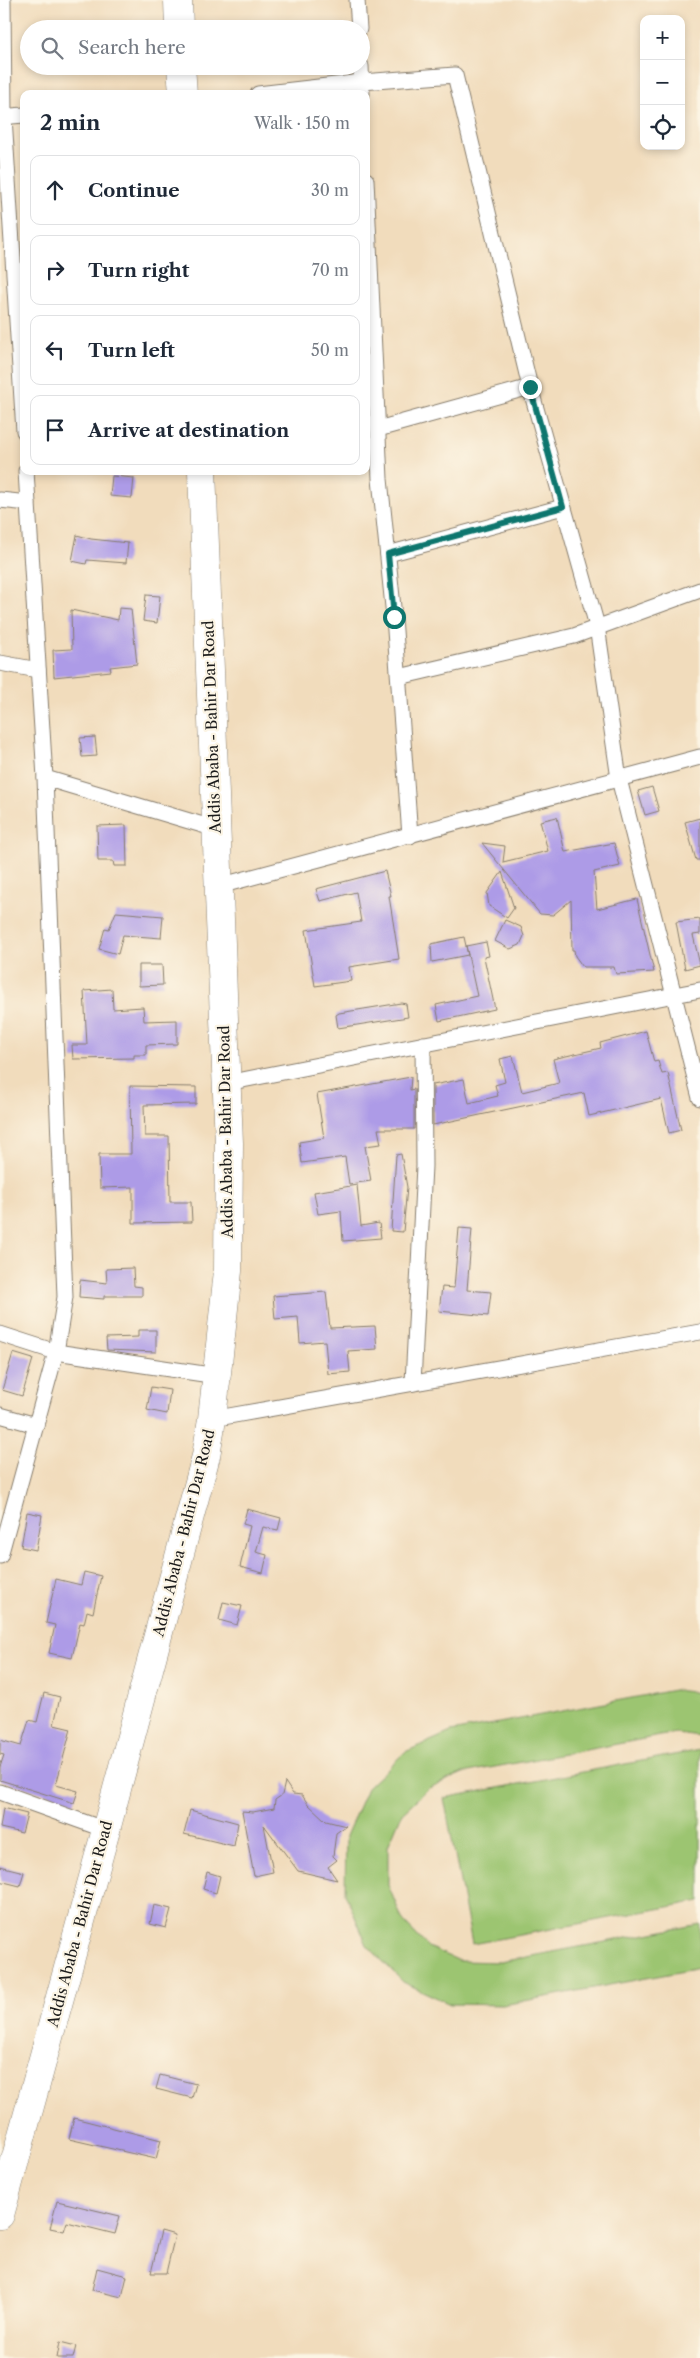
<!DOCTYPE html>
<meta charset="utf-8">
<style>
:root{--surface:#fff;--page:#f2f2f3;--text:#1f2937;--muted:#747a83;--line:#e0e1e3}
body{margin:0;font-family:"Libre Caslon Text",serif;background:var(--page);color:var(--text)}
.controls{position:absolute;right:15px;top:15px;display:grid;overflow:hidden;border-radius:10px;box-shadow:0 2px 8px #0003}
.controls button{width:45px;height:45px;display:grid;place-items:center;padding:0;border:0;border-bottom:1px solid var(--line);background:var(--surface);color:var(--text);font:25px sans-serif}
.stop{position:absolute;width:15px;height:15px;margin:-11px;border:4px solid #0f766e;border-radius:50%;background:#fff}
.stop.end{background:#0f766e;border-color:#fff;box-shadow:0 1px 5px #0008}
.list{margin:0;padding:0;list-style:none}
h2{display:flex;justify-content:space-between;align-items:center;height:65px;margin:0;padding:0 20px;font-size:21px}
h2 small{font-size:16px;font-weight:400;color:var(--muted)}
.list li{display:grid;grid-template-columns:32px 1fr auto;gap:15px;align-items:center;box-sizing:border-box;height:70px;margin:0 10px 10px;padding:0 10px;border:1px solid var(--line);border-radius:10px}
.list b{display:block;font-size:19px;white-space:nowrap}
.list em{font-size:16px;font-style:normal;color:var(--muted)}
.icon{flex:none;width:28px;height:28px;fill:none;stroke:currentColor;stroke-width:2;stroke-linecap:round;stroke-linejoin:round}
.map{position:relative;flex:none;width:700px;height:2358px;overflow:hidden}
.search{position:absolute;background:var(--surface);box-shadow:0 2px 8px #0003;left:20px;top:20px;width:350px;height:55px;display:flex;align-items:center;gap:12px;box-sizing:border-box;padding:0 18px;border-radius:28px;color:var(--muted);font-size:19px}
.panel{position:absolute;background:var(--surface);box-shadow:0 2px 8px #0003;left:20px;top:90px;width:350px;height:385px;border-radius:10px}
.map>svg:first-child{display:block}
.green{fill:#9cc571;stroke:#5c7046}
.building{fill:#ad9be7}
.lines{fill:none;stroke-linecap:round;stroke-linejoin:round}
.street-casing{stroke:#867c6c;stroke-width:17}
.highway-casing{stroke:#867c6c;stroke-width:29}
.street{stroke:#fff;stroke-width:15}
.highway{stroke:#fff;stroke-width:28}
.route{stroke:#0f766e;stroke-width:6}
.labels{text-anchor:middle;stroke-width:4.5;stroke-linejoin:round;paint-order:stroke}
.street-label{font-size:15px;fill:#1c1c1c;stroke:#fcf5e5}
</style>
<div class="map">
<svg width="700" height="2358" viewBox="0 0 700 2358">
<rect width="100%" height="100%" fill="#fcf5e5"/>
<filter id="ink" filterUnits="userSpaceOnUse"><feTurbulence type="fractalNoise" baseFrequency=".02" numOctaves="2"/><feDisplacementMap in="SourceGraphic" scale="10" xChannelSelector="R" yChannelSelector="G"/><feConvolveMatrix kernelMatrix="1 2 1 2 8 2 1 2 1" color-interpolation-filters="sRGB"/></filter>
<filter id="wash" filterUnits="userSpaceOnUse"><feTurbulence type="fractalNoise" baseFrequency=".0096" numOctaves="4" result="noise"/><feDisplacementMap in="SourceGraphic" scale="20" xChannelSelector="R" yChannelSelector="G"/><feGaussianBlur stdDeviation="1.12" result="paint"/><feColorMatrix in="noise" values="0 0 0 0 0 0 0 0 0 0 0 0 0 0 0 0 0 1.4 0 .05"/><feComposite in="paint" operator="in"/></filter>
<g filter="url(#wash)">
<rect width="100%" height="100%" fill="#f1dcbc"/>
<g class="green">
<polygon points="674,1690 700,1693 700,1736 676,1733 463,1773 429,1788 402,1813 388,1846 388,1885 403,1921 428,1947 460,1961 500,1962 700,1924 700,1968 503,2005 450,2004 403,1982 367,1945 345,1893 346,1836 367,1788 405,1752 451,1732"/>
<polygon points="700,1750 700,1901 472,1944 444,1798"/>
</g>
<g id="blocks">
<g class="building">
<polygon points="112,476 134,478 132,498 110,496"/>
<polygon points="77,535 91,539 128,543 126,563 87,560 86,564 72,561"/>
<polygon points="146,595 160,596 157,623 143,621"/>
<polygon points="119,608 131,609 137,664 110,667 111,671 54,677 53,650 72,649 71,610 118,620"/>
<polygon points="95,737 97,756 82,757 80,738"/>
<polygon points="652,787 659,811 645,815 638,791"/>
<polygon points="557,817 565,852 614,843 620,866 594,872 597,909 637,899 654,972 616,974 614,967 583,967 575,956 574,950 572,950 571,900 553,915 540,914 482,843 505,846 503,862 548,851 540,821"/>
<polygon points="700,818 700,860 696,860 685,822"/>
<polygon points="126,825 127,866 114,866 113,861 98,861 97,826"/>
<polygon points="385,871 391,896 389,896 399,959 349,967 351,981 315,986 306,930 361,922 356,892 320,901 316,889"/>
<polygon points="502,872 514,908 507,918 489,906 487,893"/>
<polygon points="116,912 163,916 161,938 123,935 118,954 99,949 105,928 109,929"/>
<polygon points="700,919 700,934 693,935 700,965 685,969 676,922"/>
<polygon points="505,920 521,927 524,936 520,945 510,949 495,941"/>
<polygon points="464,937 468,955 432,962 431,944"/>
<polygon points="486,942 489,956 484,957 495,1009 439,1021 436,1005 477,996 466,946"/>
<polygon points="139,965 162,965 163,985 139,986"/>
<polygon points="112,989 113,1009 143,1007 144,1021 177,1020 177,1044 146,1045 146,1055 134,1055 134,1058 73,1059 72,1045 87,1045 84,991"/>
<polygon points="401,1003 406,1004 408,1017 338,1028 336,1015 339,1013"/>
<polygon points="646,1031 654,1062 658,1061 662,1074 668,1073 681,1130 669,1133 661,1099 589,1116 584,1093 433,1125 433,1085 464,1079 469,1103 498,1096 495,1085 505,1082 500,1059 513,1056 522,1092 559,1083 553,1059 601,1048 600,1043"/>
<polygon points="411,1077 410,1090 414,1089 414,1129 378,1129 381,1144 365,1146 371,1181 349,1184 345,1157 302,1163 299,1142 324,1138 317,1094"/>
<polygon points="130,1086 196,1087 196,1104 144,1105 145,1136 169,1136 170,1202 191,1202 192,1222 133,1223 133,1187 100,1188 99,1154 131,1154"/>
<polygon points="401,1154 407,1187 403,1232 391,1231 396,1155"/>
<polygon points="357,1185 361,1226 379,1223 381,1238 343,1241 341,1211 318,1214 314,1192"/>
<polygon points="459,1228 472,1229 467,1290 491,1292 488,1316 439,1311 442,1287 454,1288"/>
<polygon points="133,1268 134,1286 142,1287 142,1296 104,1296 104,1299 79,1297 80,1280 107,1283 106,1269"/>
<polygon points="326,1292 330,1328 375,1326 377,1349 348,1351 350,1372 328,1374 325,1341 300,1343 298,1317 275,1319 273,1296"/>
<polygon points="138,1330 156,1330 156,1352 107,1350 106,1338 138,1337"/>
<polygon points="13,1353 33,1359 22,1396 2,1390"/>
<polygon points="151,1387 170,1390 167,1414 147,1410"/>
<polygon points="247,1509 281,1518 278,1530 263,1527 256,1552 267,1555 263,1573 240,1567 250,1526 243,1524"/>
<polygon points="27,1512 42,1515 36,1550 21,1547"/>
<polygon points="84,1572 101,1576 93,1613 87,1611 84,1624 80,1623 72,1658 49,1653 55,1625 46,1623 56,1579 81,1585"/>
<polygon points="223,1602 242,1606 237,1625 219,1620"/>
<polygon points="44,1693 60,1697 54,1725 71,1729 56,1785 78,1791 74,1803 0,1780 0,1767 4,1755 0,1754 0,1740 21,1746 29,1720 37,1722"/>
<polygon points="285,1782 293,1794 302,1795 308,1804 326,1821 346,1826 336,1833 333,1856 337,1860 328,1867 337,1880 298,1871 264,1825 273,1872 254,1876 242,1811 253,1812 274,1808 275,1800 282,1795"/>
<polygon points="3,1808 27,1814 22,1833 0,1828"/>
<polygon points="190,1810 238,1823 234,1846 184,1834"/>
<polygon points="0,1866 24,1872 20,1886 0,1881"/>
<polygon points="207,1872 220,1876 216,1893 203,1889"/>
<polygon points="154,1905 171,1909 166,1928 150,1924"/>
<polygon points="160,2075 196,2084 192,2098 156,2089"/>
<polygon points="74,2118 161,2140 156,2159 69,2139"/>
<polygon points="57,2201 120,2216 115,2234 67,2222 64,2231 50,2228"/>
<polygon points="161,2231 175,2235 166,2273 151,2273"/>
<polygon points="97,2268 127,2276 122,2297 92,2290"/>
<polygon points="60,2342 76,2346 73,2358 57,2358"/>
</g>
</g>
</g>
<g filter="url(#ink)">
<use href="#blocks" fill-opacity="0" stroke="#867c6c" stroke-width="1"/>
<g class="lines">
<g class="street-casing">
<g id="street">
<polyline points="3,0 4,117 24,431"/>
<polyline points="357,0 359,29"/>
<polyline points="361,66 362,94"/>
<polyline points="258,94 362,82 455,75 530,387 597,626 619,779 700,1098"/>
<polyline points="0,117 24,115"/>
<polyline points="366,180 380,479 394,617 410,836"/>
<polyline points="378,429 530,387"/>
<polyline points="0,500 28,503"/>
<polyline points="388,554 563,507"/>
<polyline points="0,663 38,670"/>
<polyline points="399,677 574,636 700,590"/>
<polyline points="45,778 216,829"/>
<polyline points="219,886 700,757"/>
<polyline points="227,1083 700,990"/>
<polyline points="0,1334 56,1352 217,1376"/>
<polyline points="413,1383 424,1166 423,1044"/>
<polyline points="0,1415 36,1425"/>
<polyline points="212,1419 700,1332"/>
<polyline points="0,1556 56,1352 65,1297 45,778 26,471"/>
<polyline points="0,1792 106,1830"/>
</g>
</g>
<g class="highway-casing">
<g id="highway">
<polyline points="178,0 179,29"/>
<polyline points="181,66 183,94"/>
<polyline points="0,2215 106,1830 206,1456 212,1419 228,1271 229,1143 202,471"/>
</g>
</g>
<use href="#street" class="street"/>
<use href="#highway" class="highway"/>
</g>
</g>
<g class="lines" filter="url(#ink)">
<polyline class="route" points="394,617 388,554 563,507 530,387"/>
</g>
<g class="labels">
<g class="street-label">
<text transform="translate(212 727) rotate(-92)" y="5">Addis Ababa - Bahir Dar Road</text>
<text transform="translate(226 1132) rotate(-91)" y="5">Addis Ababa - Bahir Dar Road</text>
<text transform="translate(184 1533) rotate(-76)" y="5">Addis Ababa - Bahir Dar Road</text>
<text transform="translate(80 1924) rotate(-75)" y="5">Addis Ababa - Bahir Dar Road</text>
</g>
</g>
</svg>
<div class="controls">
<button>+</button>
<button>−</button>
<button><svg class="icon" aria-label="locate" viewBox="0 0 24 24"><circle cx="12" cy="12" r="6"/><path d="M12 2v4M12 18v4M2 12h4M18 12h4"/></svg></button>
</div>
<div class="stop" style="left:394px;top:617px"></div>
<div class="stop end" style="left:530px;top:387px"></div>
<div class="search"><svg class="icon" aria-label="search" viewBox="0 0 24 24"><circle cx="10" cy="10" r="6"/><path d="M15 15l6 6"/></svg>Search here</div>
<section class="panel">
<h2>2 min<small>Walk · 150 m</small></h2>
<ul class="list">
<li><svg class="icon" aria-label="ahead" viewBox="0 0 24 24"><path d="M12 20V5M6 11l6-6 6 6"/></svg><div><b>Continue</b></div><em>30 m</em></li>
<li><svg class="icon" aria-label="right" viewBox="0 0 24 24"><path d="M7 20v-9h11M14 6l5 5-5 5"/></svg><div><b>Turn right</b></div><em>70 m</em></li>
<li><svg class="icon" aria-label="left" viewBox="0 0 24 24"><path d="M17 20v-9H6M10 6l-5 5 5 5"/></svg><div><b>Turn left</b></div><em>50 m</em></li>
<li><svg class="icon" aria-label="arrive" viewBox="0 0 24 24"><path d="M6 21V4h12l-3 4 3 4H6"/></svg><div><b>Arrive at destination</b></div></li>
</ul>
</section>
</div>
